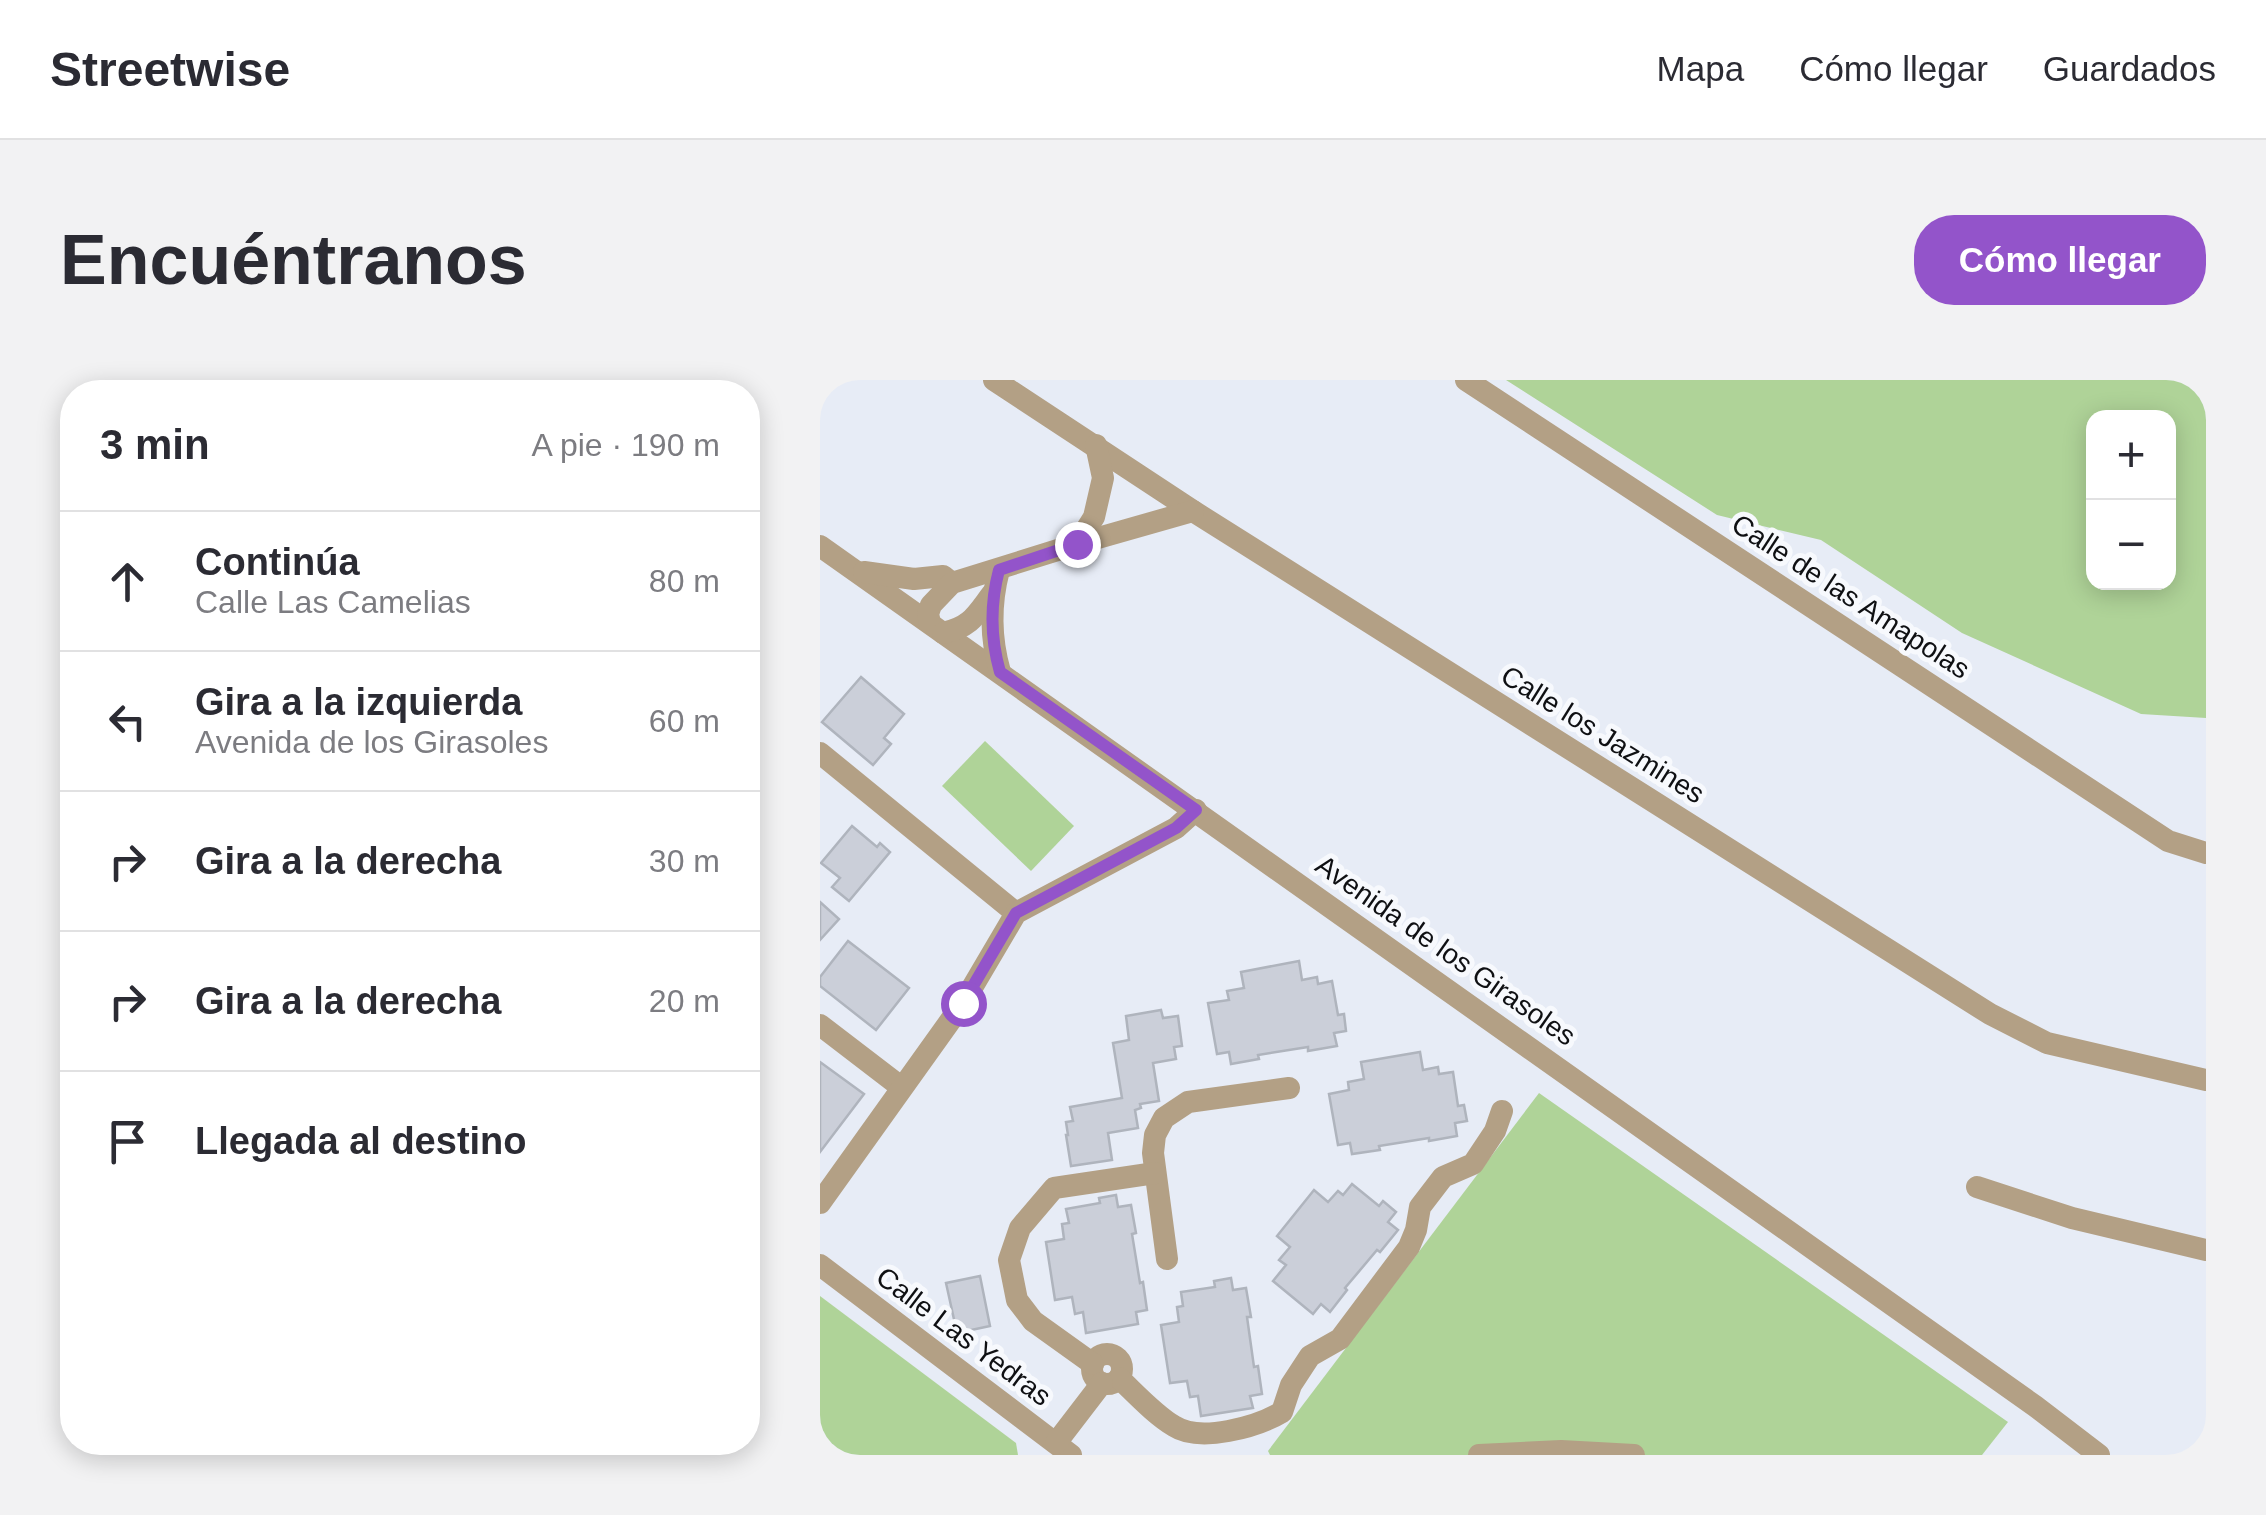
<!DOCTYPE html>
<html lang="es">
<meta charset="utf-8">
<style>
:root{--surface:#fff;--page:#f2f2f3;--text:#2b2b33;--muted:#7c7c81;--line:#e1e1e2;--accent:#9354ca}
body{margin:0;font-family:Arial,sans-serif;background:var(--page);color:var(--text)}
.controls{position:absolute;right:30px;top:30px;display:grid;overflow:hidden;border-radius:20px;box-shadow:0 5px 25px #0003}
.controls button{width:90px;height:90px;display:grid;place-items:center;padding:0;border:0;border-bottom:2px solid var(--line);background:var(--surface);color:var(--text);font:50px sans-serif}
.stop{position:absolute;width:30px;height:30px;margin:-22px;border:8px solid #9354ca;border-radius:50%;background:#fff}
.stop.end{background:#9354ca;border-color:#fff;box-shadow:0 2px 10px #0008}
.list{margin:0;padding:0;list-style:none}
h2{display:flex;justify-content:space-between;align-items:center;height:130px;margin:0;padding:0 40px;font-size:42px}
h2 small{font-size:32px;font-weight:400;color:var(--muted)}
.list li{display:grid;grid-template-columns:65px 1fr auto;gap:30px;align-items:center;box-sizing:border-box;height:140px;padding:0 40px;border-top:2px solid var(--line)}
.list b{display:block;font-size:38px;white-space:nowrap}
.list p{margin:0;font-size:32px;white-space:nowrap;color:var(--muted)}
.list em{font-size:32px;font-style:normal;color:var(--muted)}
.icon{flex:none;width:55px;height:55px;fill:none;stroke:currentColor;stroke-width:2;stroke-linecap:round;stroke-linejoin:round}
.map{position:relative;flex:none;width:1386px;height:1075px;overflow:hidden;border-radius:40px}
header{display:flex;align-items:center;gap:60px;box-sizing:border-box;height:140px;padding:0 50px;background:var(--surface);border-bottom:2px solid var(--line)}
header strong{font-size:48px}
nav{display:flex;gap:55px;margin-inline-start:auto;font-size:35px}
.intro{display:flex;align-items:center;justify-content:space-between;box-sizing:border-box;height:240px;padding:0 60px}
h1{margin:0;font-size:70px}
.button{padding:25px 45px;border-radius:40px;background:var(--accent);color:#fff;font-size:35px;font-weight:700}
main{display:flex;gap:60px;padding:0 60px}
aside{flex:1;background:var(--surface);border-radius:40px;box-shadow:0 5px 25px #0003}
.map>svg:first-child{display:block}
.green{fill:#afd398;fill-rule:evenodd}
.building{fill:#cbcfd9;stroke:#afb4bd;stroke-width:2.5}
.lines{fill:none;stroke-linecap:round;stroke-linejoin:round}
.minor{stroke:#b3a085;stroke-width:22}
.route{stroke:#9354ca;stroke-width:12}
.labels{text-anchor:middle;stroke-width:10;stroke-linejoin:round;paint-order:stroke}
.street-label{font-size:28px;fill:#0f1013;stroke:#f7f9fd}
</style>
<header>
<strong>Streetwise</strong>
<nav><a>Mapa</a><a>Cómo llegar</a><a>Guardados</a></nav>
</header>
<div class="intro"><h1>Encuéntranos</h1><a class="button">Cómo llegar</a></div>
<main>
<aside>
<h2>3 min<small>A pie · 190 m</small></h2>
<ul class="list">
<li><svg class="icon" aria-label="ahead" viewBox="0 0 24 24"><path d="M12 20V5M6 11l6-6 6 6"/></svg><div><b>Continúa</b><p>Calle Las Camelias</p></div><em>80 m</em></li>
<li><svg class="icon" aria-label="left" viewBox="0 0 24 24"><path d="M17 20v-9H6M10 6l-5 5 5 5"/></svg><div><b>Gira a la izquierda</b><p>Avenida de los Girasoles</p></div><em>60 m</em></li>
<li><svg class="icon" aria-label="right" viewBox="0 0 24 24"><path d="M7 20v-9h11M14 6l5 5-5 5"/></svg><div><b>Gira a la derecha</b></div><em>30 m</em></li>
<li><svg class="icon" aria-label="right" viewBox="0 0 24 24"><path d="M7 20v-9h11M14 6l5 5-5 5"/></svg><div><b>Gira a la derecha</b></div><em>20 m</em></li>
<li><svg class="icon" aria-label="arrive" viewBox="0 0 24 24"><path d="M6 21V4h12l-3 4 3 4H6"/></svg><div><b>Llegada al destino</b></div></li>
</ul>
</aside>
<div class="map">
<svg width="1386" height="1075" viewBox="0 0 1386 1075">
<rect width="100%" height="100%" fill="#e7ecf6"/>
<g class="green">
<path d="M 686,0 L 1386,0 L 1386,338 L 1321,334 L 1142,253 L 1001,160 L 897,135 ZM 1274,38 L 1348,38 L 1348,202 L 1274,202 Z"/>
<polygon points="165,361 254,446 211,491 122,406"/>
<polygon points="719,713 1188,1042 1162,1075 450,1075 448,1071"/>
<polygon points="0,916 196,1063 198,1075 0,1075"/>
</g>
<g class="building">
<polygon points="41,297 84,334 64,358 71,364 53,385 2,342"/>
<polygon points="32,446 57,467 60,463 70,472 29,521 12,507 20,498 1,483"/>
<polygon points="0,522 19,539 0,560"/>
<polygon points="28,561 89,608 56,650 0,606 0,597"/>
<polygon points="479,581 482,600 497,597 498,604 512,601 518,635 524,634 526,651 514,653 517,666 488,671 488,667 438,675 439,679 411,684 409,672 397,674 388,623 409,620 407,611 424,608 421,592"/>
<polygon points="341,630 343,638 358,636 362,666 354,667 356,679 333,683 339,721 320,724 321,728 315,730 318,748 288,753 292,780 251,786 246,755 248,755 246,742 253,741 250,727 302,718 293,663 309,660 306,636"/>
<polygon points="600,672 603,690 618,687 619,694 633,692 638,726 644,725 647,741 635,743 637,756 609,761 609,758 559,766 560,770 532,774 530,763 518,765 509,714 529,710 528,702 544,699 541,682"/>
<polygon points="0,682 44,714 0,772"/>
<polygon points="532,804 559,826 563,821 576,832 568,842 578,850 560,872 557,870 525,908 527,910 510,932 501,924 493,934 453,901 466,885 459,880 470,867 457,856 494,810 508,822 518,811 523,815"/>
<polygon points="296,815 298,827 311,825 316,853 312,854 320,903 323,902 327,930 316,932 318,944 266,953 263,932 255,934 252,917 235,920 226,862 244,859 242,844 249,843 246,829 280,823 279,818"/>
<polygon points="160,896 170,946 137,953 126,903"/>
<polygon points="411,898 413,910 426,908 431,937 427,937 434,987 438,986 442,1014 430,1016 433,1028 381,1036 378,1016 370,1017 367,1001 350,1003 341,945 359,942 357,927 363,926 361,912 395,907 394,901"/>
</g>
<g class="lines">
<g class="minor">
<polyline points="174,0 373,131 1170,634 1227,663 1386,700"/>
<polyline points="646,0 1348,461 1386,473"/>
<polyline points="257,164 274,137 283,98 276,65"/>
<polyline points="0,166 1215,1026 1279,1075"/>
<path d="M 179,190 C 170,224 170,257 180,292"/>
<polyline points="44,192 94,199 123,196 132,203"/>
<polyline points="110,243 108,234 111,225 132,203 257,164 373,131"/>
<path d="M 123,253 C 151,247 156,235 172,214"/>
<polyline points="0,373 196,533"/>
<polyline points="0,645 81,707"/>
<polyline points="1157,807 1252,838 1386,870"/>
<polyline points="0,823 143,623 196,533 356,448 376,430"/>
<polyline points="347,879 333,773 335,755 344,738 368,722 469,708"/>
<polyline points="0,885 251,1075"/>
<circle cx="287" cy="989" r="15"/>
<polyline points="273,984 213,941 197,920 189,880 200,848 234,808 335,793"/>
<path d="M 299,998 C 315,1013 335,1035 354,1046 C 380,1063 437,1047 462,1032 L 471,1005 L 490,976 L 520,959 L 589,867 L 596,850 L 600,827 L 623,797 L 653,784 L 675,751 L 682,731"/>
<polyline points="236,1063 282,1003"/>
<polyline points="659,1075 741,1071 814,1075"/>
</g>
</g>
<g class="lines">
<path class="route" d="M 143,623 L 196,533 L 356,448 L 376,430 L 180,292 C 170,257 170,224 179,190 L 257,164"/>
</g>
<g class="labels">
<g class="street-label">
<text transform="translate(1031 216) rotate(33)" y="10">Calle de las Amapolas</text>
<text transform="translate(783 354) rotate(32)" y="10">Calle los Jazmines</text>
<text transform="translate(626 570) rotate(35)" y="10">Avenida de los Girasoles</text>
<text transform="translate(144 956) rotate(37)" y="10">Calle Las Yedras</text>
</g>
</g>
</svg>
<div class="controls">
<button>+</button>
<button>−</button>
</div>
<div class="stop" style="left:143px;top:623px"></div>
<div class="stop end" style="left:257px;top:164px"></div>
</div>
</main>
